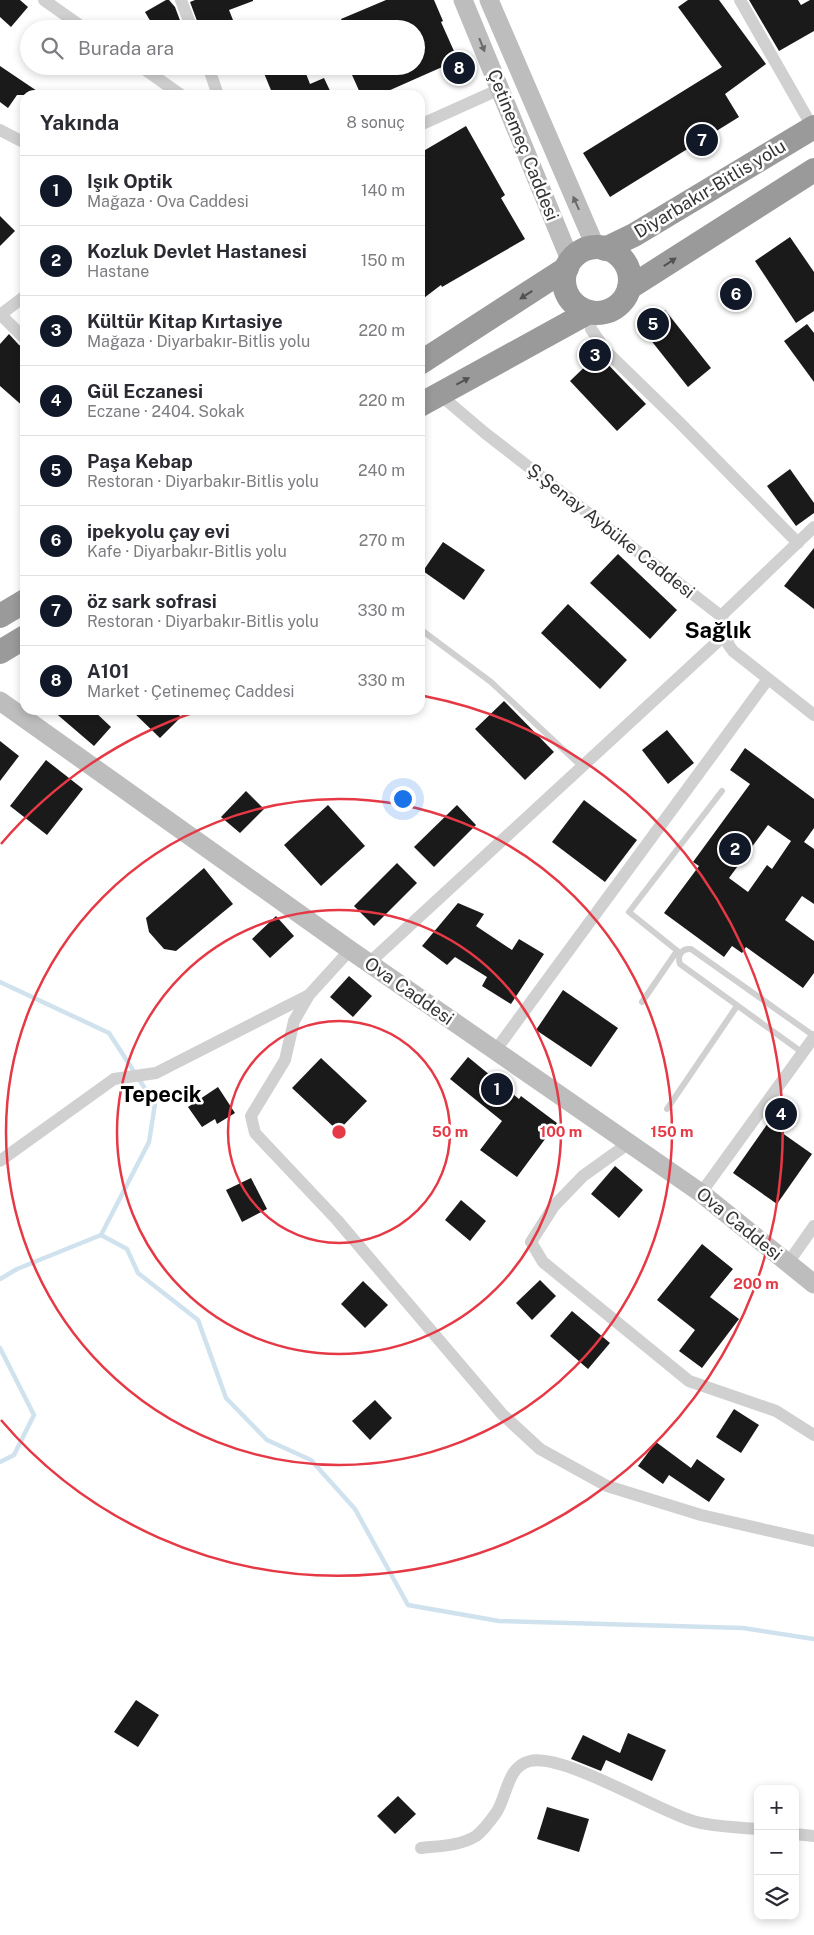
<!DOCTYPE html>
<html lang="tr">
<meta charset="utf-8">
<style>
:root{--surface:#fff;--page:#f2f2f3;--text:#2b2b33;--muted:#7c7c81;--line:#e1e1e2;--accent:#111827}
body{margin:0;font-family:"Public Sans",sans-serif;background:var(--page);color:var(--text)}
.controls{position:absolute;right:15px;bottom:15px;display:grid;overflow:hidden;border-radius:10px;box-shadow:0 2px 8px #0003}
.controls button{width:45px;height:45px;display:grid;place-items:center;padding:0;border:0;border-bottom:1px solid var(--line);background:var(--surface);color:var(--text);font:25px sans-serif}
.you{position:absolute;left:402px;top:798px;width:18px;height:18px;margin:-12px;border:4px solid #fff;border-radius:50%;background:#1a73e8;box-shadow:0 0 0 8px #1a73e833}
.badge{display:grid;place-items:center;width:32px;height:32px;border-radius:50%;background:var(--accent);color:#fff;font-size:16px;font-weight:700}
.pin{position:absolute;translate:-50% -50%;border:2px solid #fff;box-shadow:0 1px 5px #0006}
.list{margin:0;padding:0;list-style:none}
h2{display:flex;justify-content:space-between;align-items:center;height:65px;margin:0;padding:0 20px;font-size:21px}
h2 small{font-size:16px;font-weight:400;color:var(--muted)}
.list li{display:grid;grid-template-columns:32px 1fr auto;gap:15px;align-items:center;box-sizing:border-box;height:70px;padding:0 20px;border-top:1px solid var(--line)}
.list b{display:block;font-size:19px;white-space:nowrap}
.list p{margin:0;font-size:16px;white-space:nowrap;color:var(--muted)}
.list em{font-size:16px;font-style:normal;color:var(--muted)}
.icon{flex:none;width:28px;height:28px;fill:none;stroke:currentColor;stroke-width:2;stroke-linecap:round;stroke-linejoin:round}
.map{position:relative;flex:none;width:814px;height:1935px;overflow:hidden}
.search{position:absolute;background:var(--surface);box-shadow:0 2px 8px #0003;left:20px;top:20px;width:405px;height:55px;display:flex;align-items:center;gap:12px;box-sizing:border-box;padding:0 18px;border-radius:28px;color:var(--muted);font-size:19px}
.panel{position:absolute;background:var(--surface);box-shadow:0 2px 8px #0003;left:20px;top:90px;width:405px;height:625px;border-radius:15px}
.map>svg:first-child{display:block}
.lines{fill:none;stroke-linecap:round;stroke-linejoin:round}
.stream{stroke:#cfe2ee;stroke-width:4.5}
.building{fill:#1a1a1a;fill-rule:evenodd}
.lane{stroke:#d0d0d0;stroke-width:6}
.street{stroke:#d0d0d0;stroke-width:12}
.secondary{stroke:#bdbdbd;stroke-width:19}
.highway{stroke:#9a9a9a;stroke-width:24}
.oneway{fill:#6a6a6a}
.oneway2{fill:#525252}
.ring{fill:none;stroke:#e63946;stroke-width:2.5}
.labels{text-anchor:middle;stroke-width:5;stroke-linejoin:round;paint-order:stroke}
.street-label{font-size:18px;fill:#333;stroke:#fff}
.district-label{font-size:22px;font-weight:bold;fill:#000;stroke:#fff}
.centre{fill:#e63946;stroke:#fff;stroke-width:2.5}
.ring-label{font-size:15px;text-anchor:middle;font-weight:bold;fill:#e63946;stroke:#fff;stroke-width:5;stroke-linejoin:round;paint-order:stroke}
</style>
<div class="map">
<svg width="814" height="1935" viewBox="0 0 814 1935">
<rect width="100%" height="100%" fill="#fff"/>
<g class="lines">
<g class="stream">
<polyline points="0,982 109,1033 155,1104 149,1142 101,1235 17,1269 0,1279"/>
<polyline points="101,1235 127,1249 138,1273 198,1320 226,1398 267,1440 311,1460 355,1509 408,1605 499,1621 743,1628 814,1639"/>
<polyline points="0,1348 34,1415 14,1455 0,1462"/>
</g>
</g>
<g class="building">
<polygon points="0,0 20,0 28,7 11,27 0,17"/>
<polygon points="166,0 169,0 175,7 181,23 171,29 155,29 145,12"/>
<polygon points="195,0 253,0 253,1 229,10 235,25 225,29 200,29 190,2"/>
<polygon points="386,0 434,0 443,21 441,22 458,60 379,95 361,95 348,66 416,66 416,29 345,29 341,19"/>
<polygon points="688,0 719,0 766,64 725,94 739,117 610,197 583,153 722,67 678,7"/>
<polygon points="749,0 798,0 801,5 810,0 814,0 814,31 779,51"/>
<polygon points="0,66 43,95 17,95 8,108 0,102"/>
<polygon points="261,66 303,66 310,84 324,78 332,95 273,95"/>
<polygon points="466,126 505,195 501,198 525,239 442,287 441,285 420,301 420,153"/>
<polygon points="0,216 15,231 0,246"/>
<polygon points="790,237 814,272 814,311 796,323 755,261"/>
<polygon points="665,310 711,368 688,387 642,329"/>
<polygon points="807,324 814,333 814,382 784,341"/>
<polygon points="9,334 19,345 25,347 25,408 0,386 0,344"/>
<polygon points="598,354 646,404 617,431 570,381"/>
<polygon points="790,469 814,503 814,513 796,526 767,486"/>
<polygon points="443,542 485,570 464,600 423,571"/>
<polygon points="814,548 814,609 784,586"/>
<polygon points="618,554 677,610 650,639 590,583"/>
<polygon points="568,604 627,660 600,689 541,633"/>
<polygon points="504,701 554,752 525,780 475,729"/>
<polygon points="52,710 93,710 111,727 94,746"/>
<polygon points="131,710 174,710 181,717 160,738"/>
<polygon points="667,730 694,763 668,784 642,750"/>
<polygon points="0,741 19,756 0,781"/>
<path d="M 745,748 L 814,799 L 814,828 L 804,842 L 814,849 L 814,904 L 802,896 L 785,920 L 814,941 L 814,973 L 803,988 L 746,947 L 742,953 L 732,946 L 724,957 L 664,913 L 699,866 L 693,862 L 750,784 L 730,770 ZM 768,825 L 791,841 L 772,869 L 767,865 L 748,892 L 729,878 Z"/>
<polygon points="46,760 83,789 47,835 10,806"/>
<polygon points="246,791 264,809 240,833 221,817"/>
<polygon points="584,800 637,840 605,882 552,842"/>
<polygon points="328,805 365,846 321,886 284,845"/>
<polygon points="457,805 476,825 434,867 414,847"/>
<polygon points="397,863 417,883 374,926 354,906"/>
<polygon points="204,868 233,904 176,951 164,949 149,932 146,918"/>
<polygon points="458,903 484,914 476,926 512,950 519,939 544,954 511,1004 482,986 487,977 455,957 447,965 422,946"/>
<polygon points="276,916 294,936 270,958 252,939"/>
<polygon points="349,976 372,996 353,1017 330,997"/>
<polygon points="563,990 618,1028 591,1067 536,1030"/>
<polygon points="468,1057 519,1099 521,1096 557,1123 517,1177 480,1150 502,1121 450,1079"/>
<polygon points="321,1058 367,1101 338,1131 292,1088"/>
<polygon points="218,1087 235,1113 217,1124 215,1119 202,1127 188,1107"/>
<polygon points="768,1123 812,1154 777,1204 733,1173"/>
<polygon points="615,1166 643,1190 619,1218 591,1194"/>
<polygon points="251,1178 267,1209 242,1222 226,1190"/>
<polygon points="461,1200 486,1221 470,1241 445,1220"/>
<polygon points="702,1244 733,1269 710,1297 739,1319 702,1368 679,1351 695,1330 657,1300"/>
<polygon points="540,1280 556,1296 532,1320 516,1303"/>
<polygon points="363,1281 388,1305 365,1328 341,1304"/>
<polygon points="572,1311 610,1343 588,1369 550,1336"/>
<polygon points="375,1400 392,1418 370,1440 352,1421"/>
<polygon points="734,1409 759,1425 741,1453 716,1437"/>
<polygon points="656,1442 691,1468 697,1459 725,1479 709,1502 669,1475 663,1484 638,1466"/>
<polygon points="136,1700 159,1715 138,1747 114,1732"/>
<polygon points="628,1733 666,1750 652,1781 606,1760 601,1771 571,1759 583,1735 620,1753"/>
<polygon points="398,1796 416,1814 395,1834 377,1816"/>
<polygon points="547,1807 589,1819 579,1852 537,1839"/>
</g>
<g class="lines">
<g class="lane">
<polyline points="420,629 491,682 582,767"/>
<polyline points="680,953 629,912 722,791"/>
<polyline points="642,1002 677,951"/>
<path d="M 803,1053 L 680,964 C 677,955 682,948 691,949 L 814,1036"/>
<polyline points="667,1109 737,1006"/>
</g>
<g class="street">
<polyline points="44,0 85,29"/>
<polyline points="181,0 192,29"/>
<polyline points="740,0 813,128"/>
<polyline points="140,66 181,95"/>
<polyline points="208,66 218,95"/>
<polyline points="420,125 500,89"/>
<polyline points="0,130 25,143"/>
<polyline points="589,312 591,329 606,351 679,422 798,543"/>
<polyline points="0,314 25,339"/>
<polyline points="0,315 25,296"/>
<polyline points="439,394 485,433 721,616 728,632 728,644 733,651 814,715"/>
<polyline points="721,616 814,527"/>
<polyline points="350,950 309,995 294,1021 285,1060 251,1116 255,1133 337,1220 502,1414 540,1449 607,1486 701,1515 814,1541"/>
<polyline points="369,963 728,632"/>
<polyline points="495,1051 768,679"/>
<polyline points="629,1143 583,1176 554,1206 531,1242 543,1262 689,1381 776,1411 814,1435"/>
<polyline points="0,1161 114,1079 156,1073 309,995"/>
<polyline points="701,1193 814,1037"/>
<polyline points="788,1263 814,1226"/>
<polyline points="795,1834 814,1836"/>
<path d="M 421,1848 C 439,1846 460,1846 476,1836 C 483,1831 491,1820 496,1813 C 507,1797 507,1766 530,1761 C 563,1753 656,1810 693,1821 C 712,1827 738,1827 758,1829"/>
</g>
<g class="secondary">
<polyline points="463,0 571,262"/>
<polyline points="489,0 596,248"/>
<polyline points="0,701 350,950 701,1193 814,1284"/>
</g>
<g class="highway">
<circle cx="597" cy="280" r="33"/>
<polyline points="605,249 634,235 814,127"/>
<polyline points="629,288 814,170"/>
<polyline points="420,363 567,268"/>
<polyline points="420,405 589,312"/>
<polyline points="0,616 25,601"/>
<polyline points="0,652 25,637"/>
</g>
</g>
<defs><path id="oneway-solid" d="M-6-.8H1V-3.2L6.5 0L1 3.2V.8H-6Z" transform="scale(1.25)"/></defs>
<g class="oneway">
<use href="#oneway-solid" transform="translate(482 45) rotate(68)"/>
<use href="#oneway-solid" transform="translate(576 203) rotate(-114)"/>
</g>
<g class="oneway2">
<use href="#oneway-solid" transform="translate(670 262) rotate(-33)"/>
<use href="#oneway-solid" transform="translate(526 295) rotate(147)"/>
<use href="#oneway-solid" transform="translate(463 381) rotate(-28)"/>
</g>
<g class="ring">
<circle cx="339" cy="1132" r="111"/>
<circle cx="339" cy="1132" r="222"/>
<circle cx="339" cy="1132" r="333"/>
<path d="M1 844A444 444 0 0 1 198 711M424 696A444 444 0 1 1 1 1420"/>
</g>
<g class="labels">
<g class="street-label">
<text transform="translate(523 145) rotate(68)" y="6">Çetinemeç Caddesi</text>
<text transform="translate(710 189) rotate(-31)" y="6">Diyarbakır-Bitlis yolu</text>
<text transform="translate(611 531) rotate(38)" y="6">Ş.Şenay Aybüke Caddesi</text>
<text transform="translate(409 991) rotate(35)" y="6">Ova Caddesi</text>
<text transform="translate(739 1224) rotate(39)" y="6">Ova Caddesi</text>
</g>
<g class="district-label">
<text x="718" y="638">Sağlık</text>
<text x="161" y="1102">Tepecik</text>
</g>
</g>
<circle cx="339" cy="1132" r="8" class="centre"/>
<g class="ring-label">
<text x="450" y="1137">50 m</text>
<text x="561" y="1137">100 m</text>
<text x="672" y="1137">150 m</text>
<text x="756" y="1289">200 m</text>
</g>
</svg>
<div class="controls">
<button>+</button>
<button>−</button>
<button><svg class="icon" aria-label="layers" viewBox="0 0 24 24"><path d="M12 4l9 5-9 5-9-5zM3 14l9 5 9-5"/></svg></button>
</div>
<div class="you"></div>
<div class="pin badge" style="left:497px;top:1089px">1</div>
<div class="pin badge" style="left:735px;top:849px">2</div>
<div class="pin badge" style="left:595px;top:355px">3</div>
<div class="pin badge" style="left:781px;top:1114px">4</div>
<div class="pin badge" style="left:653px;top:324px">5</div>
<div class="pin badge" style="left:736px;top:294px">6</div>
<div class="pin badge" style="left:702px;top:140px">7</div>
<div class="pin badge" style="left:459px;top:68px">8</div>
<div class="search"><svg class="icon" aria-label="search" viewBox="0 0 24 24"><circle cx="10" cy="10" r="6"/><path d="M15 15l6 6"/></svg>Burada ara</div>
<section class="panel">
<h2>Yakında<small>8 sonuç</small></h2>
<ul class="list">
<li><span class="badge">1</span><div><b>Işık Optik</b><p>Mağaza · Ova Caddesi</p></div><em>140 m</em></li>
<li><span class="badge">2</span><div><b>Kozluk Devlet Hastanesi</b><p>Hastane</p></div><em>150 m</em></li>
<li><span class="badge">3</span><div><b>Kültür Kitap Kırtasiye</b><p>Mağaza · Diyarbakır-Bitlis yolu</p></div><em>220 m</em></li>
<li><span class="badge">4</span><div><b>Gül Eczanesi</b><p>Eczane · 2404. Sokak</p></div><em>220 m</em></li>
<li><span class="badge">5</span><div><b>Paşa Kebap</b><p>Restoran · Diyarbakır-Bitlis yolu</p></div><em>240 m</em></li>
<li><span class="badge">6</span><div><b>ipekyolu çay evi</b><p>Kafe · Diyarbakır-Bitlis yolu</p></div><em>270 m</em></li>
<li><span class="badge">7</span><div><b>öz sark sofrasi</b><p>Restoran · Diyarbakır-Bitlis yolu</p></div><em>330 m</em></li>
<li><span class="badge">8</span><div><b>A101</b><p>Market · Çetinemeç Caddesi</p></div><em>330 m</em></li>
</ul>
</section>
</div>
